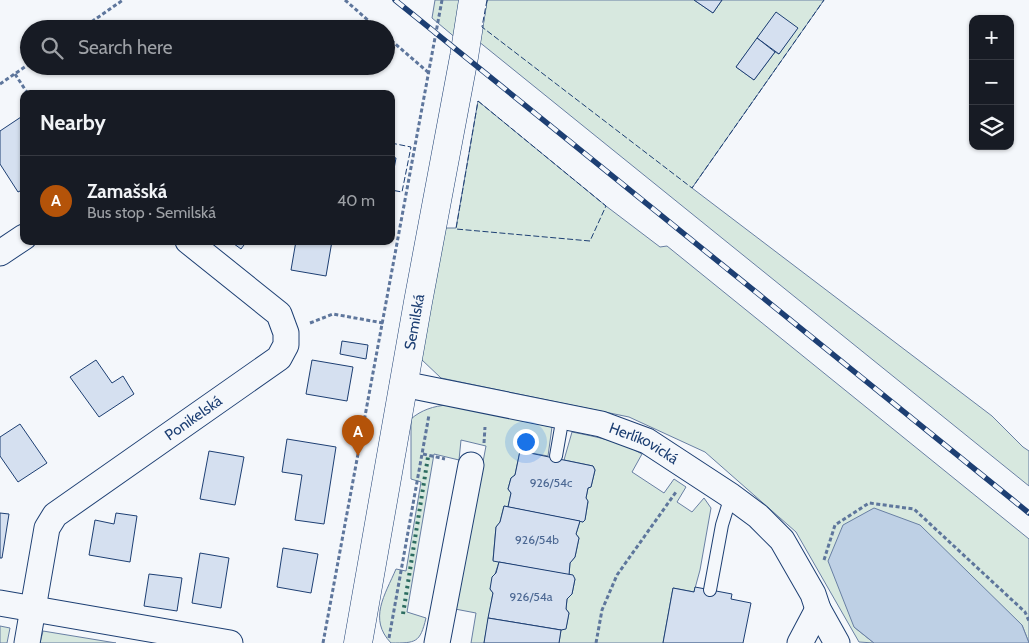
<!DOCTYPE html>
<meta charset="utf-8">
<style>
:root{--surface:#171b24;--page:#20242c;--text:#f1f3f6;--muted:#9ea1a6;--line:#363941;--accent:#b45309}
body{margin:0;font-family:Cabin,sans-serif;background:var(--page);color:var(--text)}
.controls{position:absolute;right:15px;top:15px;display:grid;overflow:hidden;border-radius:10px;box-shadow:0 1px 4px #0004}
.controls button{width:45px;height:45px;display:grid;place-items:center;padding:0;border:0;border-bottom:1px solid var(--line);background:var(--surface);color:var(--text);font:25px sans-serif}
.you{position:absolute;left:525px;top:441px;width:18px;height:18px;margin:-12px;border:4px solid #fff;border-radius:50%;background:#1a73e8;box-shadow:0 0 0 8px #1a73e833}
.badge{display:grid;place-items:center;width:32px;height:32px;border-radius:50%;background:var(--accent);color:#fff;font-size:16px;font-weight:700}
.pin{position:absolute;translate:-50% -41px;filter:drop-shadow(0 1px 2px #0008)}
.pin::after{content:'';position:absolute;top:26px;width:18px;height:15px;background:inherit;clip-path:polygon(0 0,100% 0,50% 100%)}
.list{margin:0;padding:0;list-style:none}
h2{display:flex;justify-content:space-between;align-items:center;height:65px;margin:0;padding:0 20px;font-size:21px}
h2 small{font-size:16px;font-weight:400;color:var(--muted)}
.list li{display:grid;grid-template-columns:32px 1fr auto;gap:15px;align-items:center;box-sizing:border-box;height:90px;padding:0 20px;border-top:1px solid var(--line)}
.list b{display:block;font-size:19px;white-space:nowrap}
.list p{margin:0;font-size:16px;white-space:nowrap;color:var(--muted)}
.list em{font-size:16px;font-style:normal;color:var(--muted)}
.icon{flex:none;width:28px;height:28px;fill:none;stroke:currentColor;stroke-width:2;stroke-linecap:round;stroke-linejoin:round}
.map{position:relative;flex:none;width:1029px;height:643px;overflow:hidden}
.search{position:absolute;background:var(--surface);box-shadow:0 1px 4px #0004;left:20px;top:20px;width:375px;height:55px;display:flex;align-items:center;gap:12px;box-sizing:border-box;padding:0 18px;border-radius:28px;color:var(--muted);font-size:19px}
.panel{position:absolute;background:var(--surface);box-shadow:0 1px 4px #0004;left:20px;top:90px;width:375px;height:155px;border-radius:10px}
.map>svg:first-child{display:block}
.green{fill:#d7e8df;stroke:#687fa3;fill-rule:evenodd}
.water{fill:#bed0e5;stroke:#687fa3}
.building{fill:#d5e0f0;stroke:#1d3f73}
.lines{fill:none;stroke-linecap:round;stroke-linejoin:round}
.service-casing{stroke:#1d3f73;stroke-width:14}
.minor-casing{stroke:#1d3f73;stroke-width:27}
.tertiary-casing{stroke:#1d3f73;stroke-width:29}
.path{stroke:#5e769c;stroke-width:3;stroke-dasharray:4 2.5;stroke-linecap:butt}
.service{stroke:#f4f7fb;stroke-width:12}
.minor{stroke:#f4f7fb;stroke-width:25}
.tertiary{stroke:#f4f7fb;stroke-width:28}
.rail-casing{stroke:#1d3f73;stroke-width:5.5}
.rail{stroke:#f4f7fb;stroke-width:4;stroke-dasharray:11;stroke-linecap:butt}
.hedge{stroke:#2c6c60;stroke-width:4;stroke-dasharray:2.5 4;stroke-linecap:butt}
.fence{stroke:#1d3f73;stroke-width:1;stroke-dasharray:6 2.5;stroke-linecap:butt}
.labels{text-anchor:middle;stroke-width:4;stroke-linejoin:round;paint-order:stroke}
.number-label{font-size:12px;fill:#4b6792}
.street-label{font-size:15px;fill:#1d3f73;stroke:#f4f7fb}
</style>
<div class="map">
<svg width="1029" height="643" viewBox="0 0 1029 643">
<rect width="100%" height="100%" fill="#f4f7fb"/>
<g class="green">
<polygon points="435,0 463,0 457,39 432,18"/>
<path d="M 487,0 L 694,0 L 713,13 L 722,0 L 824,0 L 692,188 L 992,416 L 1023,447 L 1029,451 L 1029,486 L 478,41 L 482,27 ZM 776,13 L 797,28 L 779,54 L 775,52 L 754,80 L 736,67 Z"/>
<polygon points="478,101 606,206 660,247 667,246 1029,539 1029,643 1022,625 854,627 874,643 859,642 796,532 705,452 629,417 441,378 421,359 445,228 456,228"/>
<path d="M 447,405 L 552,427 L 548,456 L 520,451 L 515,475 L 511,478 L 508,489 L 511,493 L 508,507 L 504,506 L 500,522 L 496,527 L 493,560 L 499,562 L 490,589 L 493,593 L 484,643 L 471,643 L 476,613 L 455,609 L 486,446 L 461,440 L 459,460 L 434,454 L 407,612 L 426,618 C 420,643 416,643 391,643 C 368,619 385,595 396,569 L 406,571 L 421,482 L 411,479 L 411,419 C 421,410 434,406 447,405 Z"/>
<path d="M 572,432 C 597,437 619,441 642,454 L 632,472 L 664,493 L 674,479 L 686,487 L 677,502 L 692,512 L 704,498 L 711,508 L 700,570 L 694,592 L 673,588 L 663,643 L 559,643 L 561,630 L 566,628 L 569,613 L 566,609 L 567,599 L 572,594 L 575,579 L 569,575 L 570,563 L 575,557 L 579,538 L 576,534 L 580,521 L 583,522 L 585,519 L 588,502 L 586,498 L 588,488 L 591,487 L 595,470 L 593,466 L 564,460 Z"/>
<polygon points="0,626 10,628 7,643 0,643"/>
<polygon points="43,631 116,643 40,643"/>
</g>
<polygon class="water" points="874,508 920,525 1022,625 1029,643 874,643 854,627 828,561 843,525"/>
<g class="building">
<polygon points="694,0 722,0 713,13"/>
<polygon points="776,12 798,28 779,54 757,38"/>
<polygon points="757,38 775,52 754,80 736,67"/>
<polygon points="21,117 24,122 24,189 18,192 0,164 0,131"/>
<polygon points="391,157 396,158 392,180 391,180"/>
<polygon points="230,241 247,241 241,249"/>
<polygon points="296,241 332,241 326,276 291,270"/>
<polygon points="342,341 368,345 366,359 340,354"/>
<polygon points="96,360 112,383 123,376 134,394 99,417 70,377"/>
<polygon points="312,360 353,367 347,401 306,394"/>
<polygon points="20,424 47,463 18,482 0,456 0,437"/>
<polygon points="287,439 336,447 324,524 295,520 302,475 282,472"/>
<polygon points="209,451 244,457 235,505 200,499"/>
<polygon points="520,451 593,466 595,470 591,487 588,488 586,498 588,501 585,520 583,522 508,507 511,493 508,489 511,478 515,475"/>
<polygon points="504,506 580,521 576,534 579,538 575,557 570,563 569,575 493,561 496,527 500,522"/>
<polygon points="0,513 9,514 2,558 0,558"/>
<polygon points="116,513 137,516 130,562 89,555 95,520 114,524"/>
<polygon points="283,548 318,554 311,593 277,587"/>
<polygon points="200,553 229,558 221,608 192,603"/>
<polygon points="499,562 573,575 575,579 572,594 567,599 566,609 569,613 566,629 561,630 488,618 493,593 490,589 492,577 496,573"/>
<polygon points="149,574 182,578 177,611 144,606"/>
<polygon points="695,587 732,594 731,599 751,603 743,643 663,643 673,588 694,592"/>
<polygon points="488,618 561,630 559,643 484,643"/>
</g>
<g class="lines">
<g class="service-casing">
<g id="service">
<polyline points="556,456 563,416"/>
<polyline points="710,590 722,525 731,496"/>
</g>
</g>
<g class="minor-casing">
<g id="minor">
<polyline points="0,253 24,237"/>
<path id="s1" d="M 403,384 L 601,424 L 647,441 L 731,496 L 758,516 L 782,540 L 813,594 L 818,609 L 837,643"/>
<polyline points="0,603 230,643"/>
<path id="s2" d="M 27,643 L 47,528 L 55,515 L 279,358 L 286,345 L 286,333 L 279,314 L 188,241"/>
<polyline points="437,643 471,465"/>
<polyline points="800,643 818,609"/>
</g>
</g>
<g class="tertiary-casing">
<g id="tertiary">
<path id="s3" d="M 358,643 L 418,302 L 464,57 L 473,0"/>
</g>
</g>
<g class="path">
<polyline points="345,0 378,29"/>
<polyline points="81,29 123,0"/>
<polyline points="386,36 429,73"/>
<polyline points="15,74 28,94"/>
<polyline points="0,84 29,64"/>
<polyline points="310,323 333,314 383,323"/>
<polyline points="484,443 485,427"/>
<polyline points="423,454 445,459"/>
<polyline points="824,560 835,525 869,503 914,509 1025,612 1029,621"/>
<polyline points="389,638 429,415"/>
<polyline points="323,643 442,0"/>
<polyline points="596,643 602,610 617,575 676,492"/>
</g>
<use href="#service" class="service"/>
<use href="#minor" class="minor"/>
<use href="#tertiary" class="tertiary"/>
<g class="rail-casing">
<polyline id="rail" points="395,0 1029,513"/>
</g>
<use href="#rail" class="rail"/>
<polyline class="hedge" points="403,614 428,457"/>
<g class="fence">
<polyline points="487,0 482,27 692,188 824,0"/>
<polygon points="478,101 606,206 590,241 456,229"/>
<polyline points="391,143 411,147 402,192 391,190"/>
</g>
</g>
<g class="labels">
<g class="number-label">
<text x="551" y="487">926/54c</text>
<text x="537" y="544">926/54b</text>
<text x="531" y="601">926/54a</text>
</g>
<g class="street-label">
<text dy="5" stroke="none"><textPath href="#s3" startOffset="326">Semilská</textPath></text>
<text dy="5" stroke="none"><textPath href="#s2" startOffset="301">Ponikelská</textPath></text>
<text dy="5" stroke="none"><textPath href="#s1" startOffset="249">Herlíkovická</textPath></text>
</g>
</g>
</svg>
<div class="controls">
<button>+</button>
<button>−</button>
<button><svg class="icon" aria-label="layers" viewBox="0 0 24 24"><path d="M12 4l9 5-9 5-9-5zM3 14l9 5 9-5"/></svg></button>
</div>
<div class="you"></div>
<div class="pin badge" style="left:358px;top:456px">A</div>
<div class="search"><svg class="icon" aria-label="search" viewBox="0 0 24 24"><circle cx="10" cy="10" r="6"/><path d="M15 15l6 6"/></svg>Search here</div>
<section class="panel">
<h2>Nearby<small></small></h2>
<ul class="list">
<li><span class="badge">A</span><div><b>Zamašská</b><p>Bus stop · Semilská</p></div><em>40 m</em></li>
</ul>
</section>
</div>
